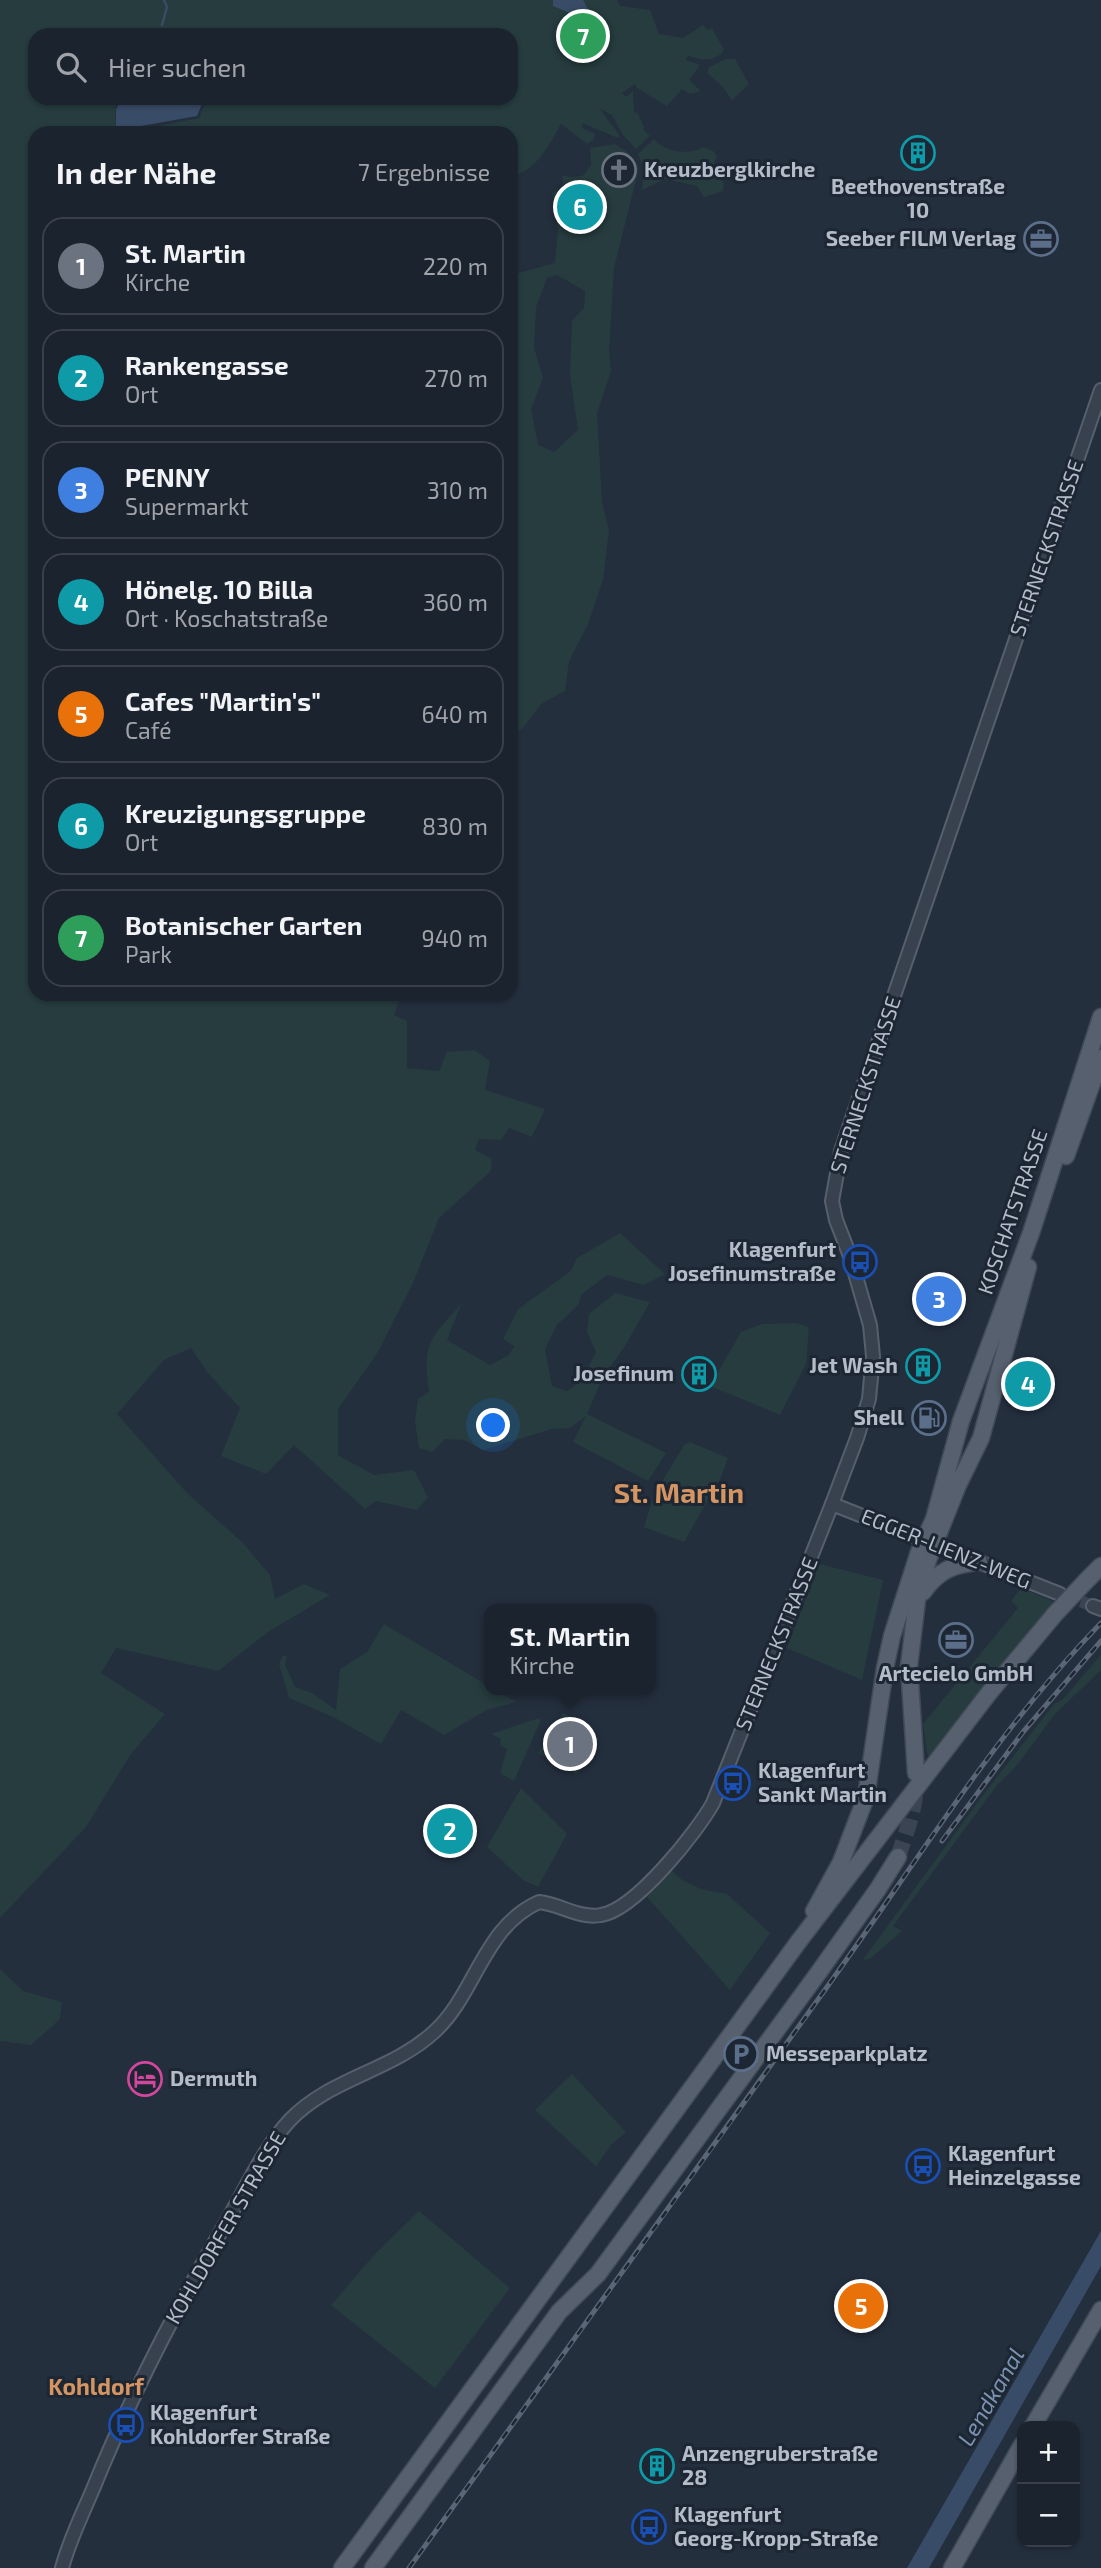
<!DOCTYPE html>
<html lang="de">
<meta charset="utf-8">
<style>
:root{--surface:#1b232e;--page:#242b36;--text:#f1f3f6;--muted:#a0a4aa;--line:#39404a;--accent:#8ab4f8}
body{margin:0;font-family:"Exo 2",sans-serif;background:var(--page);color:var(--text)}
.controls{position:absolute;right:21px;bottom:21px;display:grid;overflow:hidden;border-radius:14px;box-shadow:0 2px 5px #0004}
.controls button{width:63px;height:63px;display:grid;place-items:center;padding:0;border:0;border-bottom:2px solid var(--line);background:var(--surface);color:var(--text);font:35px sans-serif}
.you{position:absolute;left:494px;top:1426px;width:24px;height:24px;margin:-18px;border:5px solid #fff;border-radius:50%;background:#1a73e8;box-shadow:0 0 0 10px #1a73e833}
.badge{display:grid;place-items:center;width:46px;height:46px;border-radius:50%;background:var(--accent);color:#fff;font-size:23px;font-weight:700}
.pin{position:absolute;translate:-50% -50%;border:4px solid #fff;box-shadow:0 2px 7px #0006}
.popup{position:absolute;left:484px;top:1604px;width:172px;height:91px;box-sizing:border-box;display:grid;place-content:center;border-radius:14px;background:var(--surface);filter:drop-shadow(0 2px 5px #0005);font-size:23px;white-space:nowrap;color:var(--muted)}
.popup b{font-size:26px;color:var(--text)}
.popup::after{content:'';position:absolute;left:50%;top:100%;margin-left:-14px;border:14px solid transparent;border-top-color:var(--surface)}
.list{margin:0;padding:0;list-style:none}
h2{display:flex;justify-content:space-between;align-items:center;height:91px;margin:0;padding:0 28px;font-size:30px}
h2 small{font-size:23px;font-weight:400;color:var(--muted)}
.list li{display:grid;grid-template-columns:46px 1fr auto;gap:21px;align-items:center;box-sizing:border-box;height:98px;margin:0 14px 14px;padding:0 14px;border:2px solid var(--line);border-radius:21px}
.list b{display:block;font-size:26px;white-space:nowrap}
.list p{margin:0;font-size:23px;white-space:nowrap;color:var(--muted)}
.list em{font-size:23px;font-style:normal;color:var(--muted)}
.icon{flex:none;width:38px;height:38px;fill:none;stroke:currentColor;stroke-width:2;stroke-linecap:round;stroke-linejoin:round}
.map{position:relative;flex:none;width:1101px;height:2568px;overflow:hidden}
.search{position:absolute;background:var(--surface);box-shadow:0 2px 5px #0004;left:28px;top:28px;width:490px;height:77px;display:flex;align-items:center;gap:18px;box-sizing:border-box;padding:0 24px;border-radius:21px;color:var(--muted);font-size:26px}
.panel{position:absolute;background:var(--surface);box-shadow:0 2px 5px #0004;left:28px;top:126px;width:490px;height:875px;border-radius:21px}
.map>svg:first-child{display:block}
.green{fill:#263c3f;fill-rule:evenodd}
.water{fill:#394c67}
.lines{fill:none;stroke-linecap:round;stroke-linejoin:round}
.stream{stroke:#394c67;stroke-width:2.5}
.minor-tunnel{stroke:#3a4453;stroke-width:12;stroke-dasharray:12 6;stroke-linecap:butt}
.major-tunnel{stroke:#3a4453;stroke-width:16;stroke-dasharray:16 8;stroke-linecap:butt}
.minor-casing{stroke:#565f6c;stroke-width:16}
.major-casing{stroke:#414a57;stroke-width:19}
.minor{stroke:#38414e;stroke-width:12}
.major{stroke:#56606e;stroke-width:16}
.rail-casing{stroke:#5a6575;stroke-width:5}
.rail{stroke:#1d2633;stroke-width:2.5;stroke-dasharray:8;stroke-linecap:butt}
.major-bridge-casing{stroke:#414a57;stroke-width:19;stroke-linecap:butt}
.major-bridge{stroke:#56606e;stroke-width:16}
.labels{text-anchor:middle;stroke-width:6;stroke-linejoin:round;paint-order:stroke}
.poi-label{font-size:21px;font-weight:bold;fill:#b4bcc9;stroke:#1d2633;text-anchor:start}
.street-label{font-size:21px;fill:#b4bcc9;stroke:#1d2633}
.neighbourhood-label{font-size:23px;font-weight:bold;fill:#d59563;stroke:#1d2633}
.water-label{font-size:23px;font-style:italic;fill:#7c92b1;stroke:#1d2633}
.district-label{font-size:28px;font-weight:bold;fill:#d59563;stroke:#1d2633}
</style>
<div class="map">
<svg width="1101" height="2568" viewBox="0 0 1101 2568">
<rect width="100%" height="100%" fill="#242f3e"/>
<g class="green">
<path d="M 0,0 L 617,0 L 620,6 L 650,10 L 659,34 L 683,38 L 703,25 L 708,30 L 712,28 L 724,50 C 715,63 702,60 688,56 L 686,60 L 700,65 L 689,80 L 701,91 L 690,94 L 682,89 L 667,106 L 637,88 L 635,84 L 622,93 L 626,97 L 633,91 L 634,113 L 637,112 L 644,127 L 643,129 L 650,136 L 636,149 L 623,135 L 612,115 L 600,109 L 620,136 L 618,138 L 582,123 L 582,128 L 595,134 L 593,140 L 587,144 L 561,124 C 550,144 535,173 511,176 L 511,133 L 35,133 L 35,994 L 402,994 L 394,1015 L 407,1021 L 407,1068 L 439,1071 L 447,1052 L 474,1050 L 490,1061 L 485,1090 L 545,1109 L 532,1137 L 509,1128 L 501,1140 L 479,1139 L 475,1150 L 492,1159 L 491,1171 L 439,1218 L 413,1283 L 378,1352 L 338,1409 L 338,1455 L 374,1475 L 414,1470 L 428,1498 L 416,1510 L 376,1501 L 365,1509 L 294,1445 L 266,1474 L 221,1456 L 240,1408 L 207,1372 L 191,1348 L 164,1360 L 117,1414 L 187,1493 L 243,1543 L 270,1575 L 275,1599 L 304,1584 L 330,1595 L 268,1632 L 218,1671 L 116,1648 L 101,1673 L 165,1714 L 131,1754 L 86,1827 L 0,1918 ZM 35,35 L 511,35 L 511,98 L 220,98 L 205,103 L 199,118 L 144,129 L 116,130 L 115,110 L 120,98 L 35,98 Z"/>
<polygon points="726,59 735,59 749,84 732,100 722,86 707,73 709,67"/>
<path d="M 654,139 C 665,152 688,156 703,147 L 713,151 L 717,156 L 712,169 L 724,183 L 723,191 L 704,197 L 697,186 L 665,179 L 642,190 L 644,170 L 638,154 Z"/>
<path d="M 615,144 L 630,154 L 627,157 L 621,152 L 608,168 L 606,166 L 601,171 L 608,185 L 617,187 L 629,171 L 632,173 L 637,168 L 632,161 L 634,160 L 639,168 L 614,268 L 609,350 L 611,371 L 597,413 L 602,502 L 609,530 L 603,580 L 588,624 L 569,661 L 565,691 L 541,704 L 521,730 L 511,734 L 511,275 L 555,263 L 558,231 L 552,193 L 559,189 L 562,216 L 572,218 L 578,213 L 587,213 L 588,206 L 579,199 L 573,201 L 574,210 L 569,215 L 562,176 L 576,177 L 584,175 L 591,165 L 590,148 ZM 557,275 L 585,291 L 584,308 L 572,321 L 570,375 L 578,430 L 554,452 L 538,445 L 531,409 L 543,378 L 534,348 L 536,307 L 547,278 Z"/>
<path d="M 620,1233 L 665,1274 L 644,1285 L 607,1275 L 582,1294 L 578,1305 L 557,1325 L 545,1349 L 552,1386 L 567,1391 L 581,1381 L 596,1352 L 587,1332 L 589,1314 L 615,1293 L 650,1302 L 625,1346 L 603,1377 L 587,1414 L 666,1453 L 648,1481 L 573,1442 L 586,1416 L 570,1428 L 552,1429 L 483,1450 L 464,1440 L 445,1439 L 432,1452 L 419,1448 L 415,1422 L 418,1399 L 429,1392 C 422,1342 430,1339 461,1304 L 447,1340 L 490,1365 L 509,1355 L 514,1346 L 503,1339 L 518,1309 L 571,1271 L 577,1258 Z"/>
<polygon points="795,1323 809,1327 806,1364 780,1415 710,1386 741,1332 762,1324"/>
<polygon points="690,1442 728,1458 721,1477 684,1542 644,1527 654,1495 684,1445"/>
<polygon points="819,1564 883,1580 862,1680 787,1648"/>
<polygon points="1021,1588 1055,1602 988,1680 928,1758 923,1724 1018,1608 1011,1601"/>
<polygon points="384,1624 489,1686 490,1690 496,1690 516,1702 487,1710 444,1735 401,1710 381,1744 333,1717 289,1698 279,1664 283,1655 287,1657 285,1664 295,1687 312,1693 336,1710 340,1669 367,1652"/>
<polygon points="1101,1655 1101,1670 1055,1714 1018,1764 998,1784 893,1926 902,1931 871,1958 862,1961 980,1799 1054,1704 1062,1700"/>
<polygon points="563,1713 584,1723 599,1739 577,1775 538,1753"/>
<polygon points="539,1718 541,1720 514,1781 500,1773 507,1749 500,1745 501,1739 491,1734"/>
<polygon points="521,1788 567,1834 538,1887 523,1880 487,1847"/>
<polygon points="672,1871 682,1880 701,1889 727,1894 770,1933 730,1990 647,1897"/>
<polygon points="0,1969 23,1991 62,2002 60,2019 31,2045 0,2041"/>
<polygon points="572,2074 626,2132 612,2144 596,2166 535,2110"/>
<polygon points="419,2211 510,2288 435,2388 331,2305 375,2254"/>
</g>
<g class="water">
<polygon points="553,0 583,0 589,11 586,16 577,16 553,6"/>
<polygon points="121,98 207,98 204,99 197,116 124,129 116,128 116,110"/>
<polygon points="1101,2231 1101,2266 929,2568 907,2568"/>
</g>
<g class="lines">
<g class="stream">
<polyline points="162,25 167,7 164,0"/>
<polyline points="511,737 517,737"/>
</g>
<polyline class="minor-tunnel" points="1064,1595 1093,1606"/>
<path class="major-tunnel" d="M 898,1857 C 906,1833 915,1810 916,1785"/>
<g class="minor-casing">
<g id="minor">
<polyline points="832,1504 1060,1594"/>
<polyline points="1093,1606 1101,1609"/>
<path d="M 62,2568 C 69,2541 82,2515 93,2489 C 131,2395 177,2307 228,2219 C 247,2186 264,2148 290,2120 C 330,2078 392,2071 434,2032 C 476,1994 483,1927 539,1902 C 560,1904 579,1919 601,1915 C 635,1910 697,1832 713,1803 L 832,1504 L 857,1438 L 869,1399 L 873,1356 L 870,1325 L 850,1256 L 836,1220 L 832,1201 L 841,1151 L 1101,390"/>
</g>
</g>
<g class="major-casing">
<g id="major">
<polyline points="1066,1156 1101,1058"/>
<polyline points="1086,1581 1101,1566"/>
<path d="M 923,1592 C 938,1571 953,1564 979,1562"/>
<polyline points="916,1773 909,1666 917,1600 928,1560 958,1485 981,1438 1028,1267"/>
<polyline points="814,1911 841,1862 866,1797 885,1668 892,1636 919,1552 934,1519 961,1421 1031,1233 1101,1017"/>
<polyline points="1033,2426 1101,2310"/>
<polyline points="342,2568 799,1941 989,1693 1055,1614"/>
<polyline points="373,2568 559,2312 598,2274 819,1972 878,1889 898,1857"/>
<polyline points="952,2568 1022,2445"/>
</g>
</g>
<use href="#minor" class="minor"/>
<use href="#major" class="major"/>
<g class="rail-casing">
<g id="rail">
<polyline points="942,1841 1023,1732 1101,1641"/>
<path d="M 409,2568 C 550,2372 692,2177 832,1980 C 919,1859 997,1730 1101,1623"/>
</g>
</g>
<use href="#rail" class="rail"/>
<g class="major-bridge-casing">
<polyline id="major-bridge" points="1055,1614 1086,1581"/>
</g>
<use href="#major-bridge" class="major-bridge"/>
</g>
<defs>
<g id="building-ring" transform="scale(1.75)"><circle r="9.5" fill="#1d2633" stroke="#0f9aa8" stroke-width="1.5"/><path d="M-4-6H4V6H1V3H-1V6H-4ZM-2.5-4.3h1.7v1.8h-1.7ZM.8-4.3h1.7v1.8H.8ZM-2.5-1h1.7V.8h-1.7ZM.8-1h1.7V.8H.8Z" fill="#0f9aa8"/></g>
<g id="church-ring" transform="scale(1.75)"><circle r="9.5" fill="#1d2633" stroke="#6b7280" stroke-width="1.5"/><path d="M-1.2-6h2.4v3.5h3.3v2.4h-3.3V6h-2.4V-.1h-3.3v-2.4h3.3Z" fill="#6b7280"/></g>
<g id="office-ring" transform="scale(1.75)"><circle r="9.5" fill="#1d2633" stroke="#5c6f8a" stroke-width="1.5"/><path d="M-6-3h4V-5.5h4V-3h4V5H-6ZM-1-4.5V-3h2v-1.5ZM-6 0V1H6V0Z" fill="#5c6f8a"/></g>
<g id="bus-ring" transform="scale(1.75)"><circle r="9.5" fill="#1d2633" stroke="#1a4fb4" stroke-width="1.5"/><path d="M-5-6H5V4H4V6H2V4H-2V6H-4V4H-5ZM-3.5-4V0h7V-4ZM-3.5 1.2v1.5H-2V1.2ZM2 1.2v1.5H3.5V1.2Z" fill="#1a4fb4"/></g>
<g id="fuel-ring" transform="scale(1.75)"><circle r="9.5" fill="#1d2633" stroke="#5c6f8a" stroke-width="1.5"/><path d="M-5.5-6h7V0h2V4h1.3V-2.5L3-4.5l.8-.8L6-3V5H2.5V1h-1V6h-7ZM-4.2-4.7v3.2H.2V-4.7Z" fill="#5c6f8a"/></g>
<g id="parking-ring" transform="scale(1.75)"><circle r="9.5" fill="#1d2633" stroke="#5c6f8a" stroke-width="1.5"/><path d="M-3.5-5.5H1a3.5 3.5 0 0 1 0 7H-1V5.5H-3.5ZM-1-3.4V-.6H.8a1.4 1.4 0 0 0 0-2.8Z" fill="#5c6f8a"/></g>
<g id="hotel-ring" transform="scale(1.75)"><circle r="9.5" fill="#1d2633" stroke="#d1479c" stroke-width="1.5"/><path d="M-6-4.5h1.5V1H6V5H4.5V3h-9V5H-6ZM-4 0a1.8 1.8 0 1 1 3.6 0ZM.5 0V-2.5h3Q6-2.5 6 0Z" fill="#d1479c"/></g>
</defs>
<g fill-rule="evenodd">
<use href="#building-ring" x="918" y="153"/>
<use href="#church-ring" x="619" y="170"/>
<use href="#office-ring" x="1041" y="239"/>
<use href="#bus-ring" x="860" y="1262"/>
<use href="#building-ring" x="923" y="1366"/>
<use href="#building-ring" x="699" y="1374"/>
<use href="#fuel-ring" x="929" y="1418"/>
<use href="#office-ring" x="956" y="1640"/>
<use href="#bus-ring" x="733" y="1783"/>
<use href="#parking-ring" x="741" y="2054"/>
<use href="#hotel-ring" x="145" y="2079"/>
<use href="#bus-ring" x="923" y="2166"/>
<use href="#bus-ring" x="126" y="2425"/>
<use href="#building-ring" x="657" y="2466"/>
<use href="#bus-ring" x="649" y="2527"/>
</g>
<g class="labels">
<g class="poi-label">
<text x="644" y="177">Kreuzberglkirche</text>
<text x="918" y="194" text-anchor="middle">Beethovenstraße<tspan x="918" dy="24">10</tspan></text>
<text x="1016" y="246" text-anchor="end">Seeber FILM Verlag</text>
<text x="836" y="1257" text-anchor="end">Klagenfurt<tspan x="836" dy="24">Josefinumstraße</tspan></text>
<text x="898" y="1373" text-anchor="end">Jet Wash</text>
<text x="674" y="1381" text-anchor="end">Josefinum</text>
<text x="904" y="1425" text-anchor="end">Shell</text>
<text x="956" y="1681" text-anchor="middle">Artecielo GmbH</text>
<text x="758" y="1778">Klagenfurt<tspan x="758" dy="24">Sankt Martin</tspan></text>
<text x="766" y="2061">Messeparkplatz</text>
<text x="170" y="2086">Dermuth</text>
<text x="948" y="2161">Klagenfurt<tspan x="948" dy="24">Heinzelgasse</tspan></text>
<text x="150" y="2420">Klagenfurt<tspan x="150" dy="24">Kohldorfer Straße</tspan></text>
<text x="682" y="2461">Anzengruberstraße<tspan x="682" dy="24">28</tspan></text>
<text x="674" y="2522">Klagenfurt<tspan x="674" dy="24">Georg-Kropp-Straße</tspan></text>
</g>
<g class="street-label">
<text transform="translate(1047 548) rotate(-71)" y="7">STERNECKSTRASSE</text>
<text transform="translate(866 1085) rotate(-72)" y="7">STERNECKSTRASSE</text>
<text transform="translate(1013 1212) rotate(-71)" y="7">KOSCHATSTRASSE</text>
<text transform="translate(946 1549) rotate(22)" y="7">EGGER-LIENZ-WEG</text>
<text transform="translate(777 1644) rotate(-68)" y="7">STERNECKSTRASSE</text>
<text transform="translate(226 2228) rotate(-60)" y="7">KOHLDORFER STRASSE</text>
</g>
<g class="neighbourhood-label">
<text x="96" y="2395">Kohldorf</text>
</g>
<g class="water-label">
<text transform="translate(991 2397) rotate(-60)" y="8">Lendkanal</text>
</g>
<g class="district-label">
<text x="679" y="1503">St. Martin</text>
</g>
</g>
</svg>
<div class="controls">
<button>+</button>
<button>−</button>
</div>
<div class="you"></div>
<div class="pin badge" style="left:570px;top:1744px;background:#6b7280">1</div>
<div class="popup"><b>St. Martin</b>Kirche</div>
<div class="pin badge" style="left:450px;top:1831px;background:#0f9aa8">2</div>
<div class="pin badge" style="left:939px;top:1299px;background:#3f7fe0">3</div>
<div class="pin badge" style="left:1028px;top:1384px;background:#0f9aa8">4</div>
<div class="pin badge" style="left:861px;top:2306px;background:#e8710a">5</div>
<div class="pin badge" style="left:580px;top:207px;background:#0f9aa8">6</div>
<div class="pin badge" style="left:583px;top:36px;background:#2e9e5b">7</div>
<div class="search"><svg class="icon" aria-label="search" viewBox="0 0 24 24"><circle cx="10" cy="10" r="6"/><path d="M15 15l6 6"/></svg>Hier suchen</div>
<section class="panel">
<h2>In der Nähe<small>7 Ergebnisse</small></h2>
<ul class="list">
<li><span class="badge" style="background:#6b7280">1</span><div><b>St. Martin</b><p>Kirche</p></div><em>220 m</em></li>
<li><span class="badge" style="background:#0f9aa8">2</span><div><b>Rankengasse</b><p>Ort</p></div><em>270 m</em></li>
<li><span class="badge" style="background:#3f7fe0">3</span><div><b>PENNY</b><p>Supermarkt</p></div><em>310 m</em></li>
<li><span class="badge" style="background:#0f9aa8">4</span><div><b>Hönelg. 10 Billa</b><p>Ort · Koschatstraße</p></div><em>360 m</em></li>
<li><span class="badge" style="background:#e8710a">5</span><div><b>Cafes &quot;Martin's&quot;</b><p>Café</p></div><em>640 m</em></li>
<li><span class="badge" style="background:#0f9aa8">6</span><div><b>Kreuzigungsgruppe</b><p>Ort</p></div><em>830 m</em></li>
<li><span class="badge" style="background:#2e9e5b">7</span><div><b>Botanischer Garten</b><p>Park</p></div><em>940 m</em></li>
</ul>
</section>
</div>
